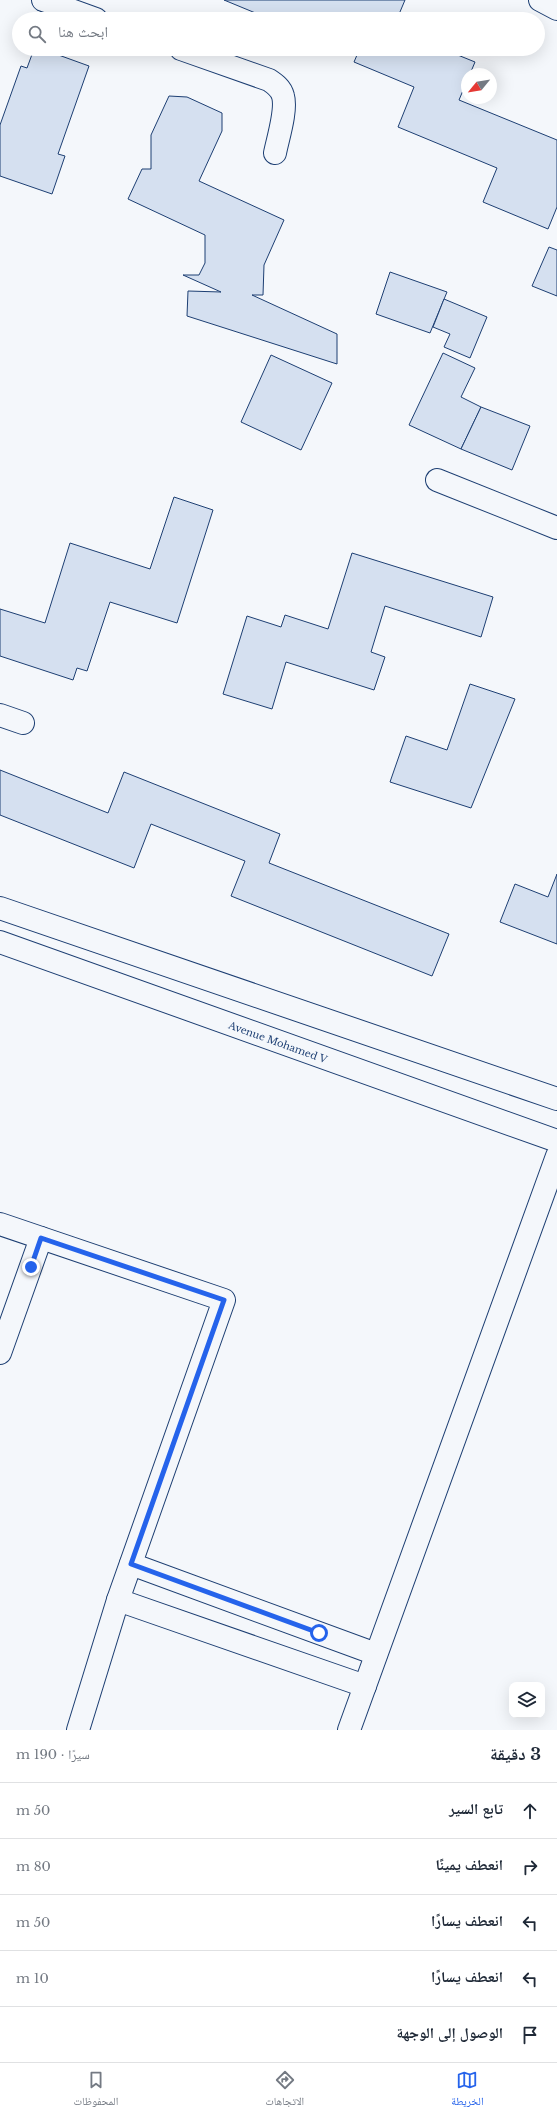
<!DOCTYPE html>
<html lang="ar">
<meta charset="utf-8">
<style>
:root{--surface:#fff;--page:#f6f6f7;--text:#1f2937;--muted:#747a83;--line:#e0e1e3;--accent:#2563eb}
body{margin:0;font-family:"Libre Baskerville","Noto Naskh Arabic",serif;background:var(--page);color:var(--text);direction:rtl}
.controls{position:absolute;right:12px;bottom:12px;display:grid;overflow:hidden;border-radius:8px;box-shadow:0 4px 16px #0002}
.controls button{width:36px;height:36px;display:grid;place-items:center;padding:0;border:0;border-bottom:1px solid var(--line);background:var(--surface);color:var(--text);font:20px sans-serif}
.compass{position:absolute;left:461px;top:68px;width:36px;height:36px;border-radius:50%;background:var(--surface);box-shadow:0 4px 16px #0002;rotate:240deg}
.stop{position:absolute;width:12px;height:12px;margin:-9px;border:3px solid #2563eb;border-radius:50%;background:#fff}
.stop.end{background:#2563eb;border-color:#fff;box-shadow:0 1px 4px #0008}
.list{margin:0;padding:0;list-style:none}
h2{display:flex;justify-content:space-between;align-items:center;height:52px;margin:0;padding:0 16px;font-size:17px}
h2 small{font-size:13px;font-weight:400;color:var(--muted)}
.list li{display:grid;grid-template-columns:26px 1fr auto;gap:12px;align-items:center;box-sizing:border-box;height:56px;padding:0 16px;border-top:1px solid var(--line)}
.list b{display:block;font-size:15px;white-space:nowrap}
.list em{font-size:13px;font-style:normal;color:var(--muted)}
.icon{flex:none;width:22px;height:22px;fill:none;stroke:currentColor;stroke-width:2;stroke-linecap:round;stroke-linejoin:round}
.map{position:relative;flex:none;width:557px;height:1730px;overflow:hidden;direction:ltr}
.search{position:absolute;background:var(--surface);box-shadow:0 4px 16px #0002;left:12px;right:12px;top:12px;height:44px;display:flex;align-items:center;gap:10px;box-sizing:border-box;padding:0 14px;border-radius:22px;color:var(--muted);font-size:15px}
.sheet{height:332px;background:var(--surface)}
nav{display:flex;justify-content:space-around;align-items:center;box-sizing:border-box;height:56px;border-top:1px solid var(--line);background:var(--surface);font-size:11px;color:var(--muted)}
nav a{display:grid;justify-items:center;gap:2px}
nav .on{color:var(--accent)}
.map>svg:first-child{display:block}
.building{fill:#d5e0f0;stroke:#1d3f73}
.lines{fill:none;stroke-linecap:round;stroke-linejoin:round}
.minor-casing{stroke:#1d3f73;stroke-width:24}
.tertiary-casing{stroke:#1d3f73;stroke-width:24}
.minor{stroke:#f4f7fb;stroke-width:22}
.tertiary{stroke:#f4f7fb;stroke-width:22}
.route{stroke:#2563eb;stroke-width:5}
.labels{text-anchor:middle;stroke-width:3;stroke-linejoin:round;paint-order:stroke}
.street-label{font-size:10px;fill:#1d3f73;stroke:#f4f7fb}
</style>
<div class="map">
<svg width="557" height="1730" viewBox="0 0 557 1730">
<rect width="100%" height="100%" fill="#f4f7fb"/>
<g class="building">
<polygon points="224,0 405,0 397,19 270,19"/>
<polygon points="34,49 42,49 89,66 58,154 65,156 52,194 0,176 0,125 21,66 27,68"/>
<polygon points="343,49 443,49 475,62 470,74 467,74 467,81 459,100 557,140 557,207 548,229 483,202 497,168 398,127 414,87 354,62 357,55"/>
<polygon points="169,96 187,97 222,113 222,131 199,181 284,220 264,265 263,295 252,295 337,334 337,364 187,316 188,291 221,292 183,275 199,275 205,263 205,235 128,199 142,169 151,169 151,135"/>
<polygon points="549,247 557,250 557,296 532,286"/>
<polygon points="390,272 447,292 430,333 376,314"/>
<polygon points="444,299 487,317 470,358 444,347 450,334 433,327"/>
<polygon points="443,353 475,368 461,397 481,407 461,449 409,425"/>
<polygon points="271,355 332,383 301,450 241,422"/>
<polygon points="481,407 530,426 512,470 461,449"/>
<polygon points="174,497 213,510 177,623 110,602 87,671 77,668 73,680 0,656 0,609 45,623 70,543 150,569"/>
<polygon points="352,553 493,597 481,637 385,606 371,652 385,657 374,690 286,662 272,709 223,694 247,616 281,627 285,615 328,629"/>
<polygon points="470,684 515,699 471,808 390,782 406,736 447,750"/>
<polygon points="0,770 108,813 124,772 280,834 269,863 449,934 432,976 231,896 245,861 151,824 134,868 0,815"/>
<polygon points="557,874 557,944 500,922 515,884 548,897"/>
</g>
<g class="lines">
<defs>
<g id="minor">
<polyline points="43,0 96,19"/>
<polyline points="540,0 557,9"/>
<path d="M181 49 269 80C275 84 281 88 283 96 287 110 278 138 275 153"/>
<polyline points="437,480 557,528"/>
<polyline points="0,715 23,723"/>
<polyline points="0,1224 224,1300 118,1600 78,1730"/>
<polyline points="0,1353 41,1238"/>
<polyline points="131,1564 376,1654"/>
<polyline points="118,1600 365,1686"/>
<polyline points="349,1730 557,1156"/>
</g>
<g id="tertiary">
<polyline points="0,908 557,1099"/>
<polyline points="0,942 557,1141"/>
</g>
</defs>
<use href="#minor" class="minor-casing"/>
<use href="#tertiary" class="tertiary-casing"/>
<use href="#minor" class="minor"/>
<use href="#tertiary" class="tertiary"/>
</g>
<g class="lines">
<polyline class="route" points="31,1267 41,1238 224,1300 131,1564 319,1633"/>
</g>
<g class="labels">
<g class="street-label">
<text transform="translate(278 1042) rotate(20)" y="4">Avenue Mohamed V</text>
</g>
</g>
</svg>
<div class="controls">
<button><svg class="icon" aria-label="layers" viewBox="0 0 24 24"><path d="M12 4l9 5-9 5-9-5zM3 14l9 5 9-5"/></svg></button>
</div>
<svg class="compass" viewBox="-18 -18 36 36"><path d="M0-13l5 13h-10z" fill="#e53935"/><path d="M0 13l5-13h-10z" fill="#747a83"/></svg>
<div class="stop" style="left:319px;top:1633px"></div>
<div class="stop end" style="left:31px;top:1267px"></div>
<div class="search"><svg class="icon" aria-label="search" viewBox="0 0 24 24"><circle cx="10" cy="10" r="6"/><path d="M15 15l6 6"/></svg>ابحث هنا</div>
</div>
<section class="sheet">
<h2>3 دقيقة<small>سيرًا · 190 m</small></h2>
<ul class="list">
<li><svg class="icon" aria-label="ahead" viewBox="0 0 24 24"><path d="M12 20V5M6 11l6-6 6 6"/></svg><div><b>تابع السير</b></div><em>50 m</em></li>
<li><svg class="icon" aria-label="right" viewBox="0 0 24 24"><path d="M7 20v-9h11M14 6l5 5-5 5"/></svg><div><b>انعطف يمينًا</b></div><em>80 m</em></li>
<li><svg class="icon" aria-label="left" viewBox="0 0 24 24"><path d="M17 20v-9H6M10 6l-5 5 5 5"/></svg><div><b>انعطف يسارًا</b></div><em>50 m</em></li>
<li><svg class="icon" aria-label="left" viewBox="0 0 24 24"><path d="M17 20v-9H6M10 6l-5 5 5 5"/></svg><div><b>انعطف يسارًا</b></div><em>10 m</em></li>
<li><svg class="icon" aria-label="arrive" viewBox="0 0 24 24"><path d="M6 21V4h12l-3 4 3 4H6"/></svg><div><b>الوصول إلى الوجهة</b></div></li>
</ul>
</section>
<nav>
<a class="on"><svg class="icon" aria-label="map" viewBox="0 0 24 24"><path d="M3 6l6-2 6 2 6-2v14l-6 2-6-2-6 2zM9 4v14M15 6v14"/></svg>الخريطة</a>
<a><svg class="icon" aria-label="directions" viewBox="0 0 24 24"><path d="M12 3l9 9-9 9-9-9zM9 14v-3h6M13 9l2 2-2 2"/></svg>الاتجاهات</a>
<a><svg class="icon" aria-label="saved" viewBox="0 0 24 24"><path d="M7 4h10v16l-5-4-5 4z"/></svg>المحفوظات</a>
</nav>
